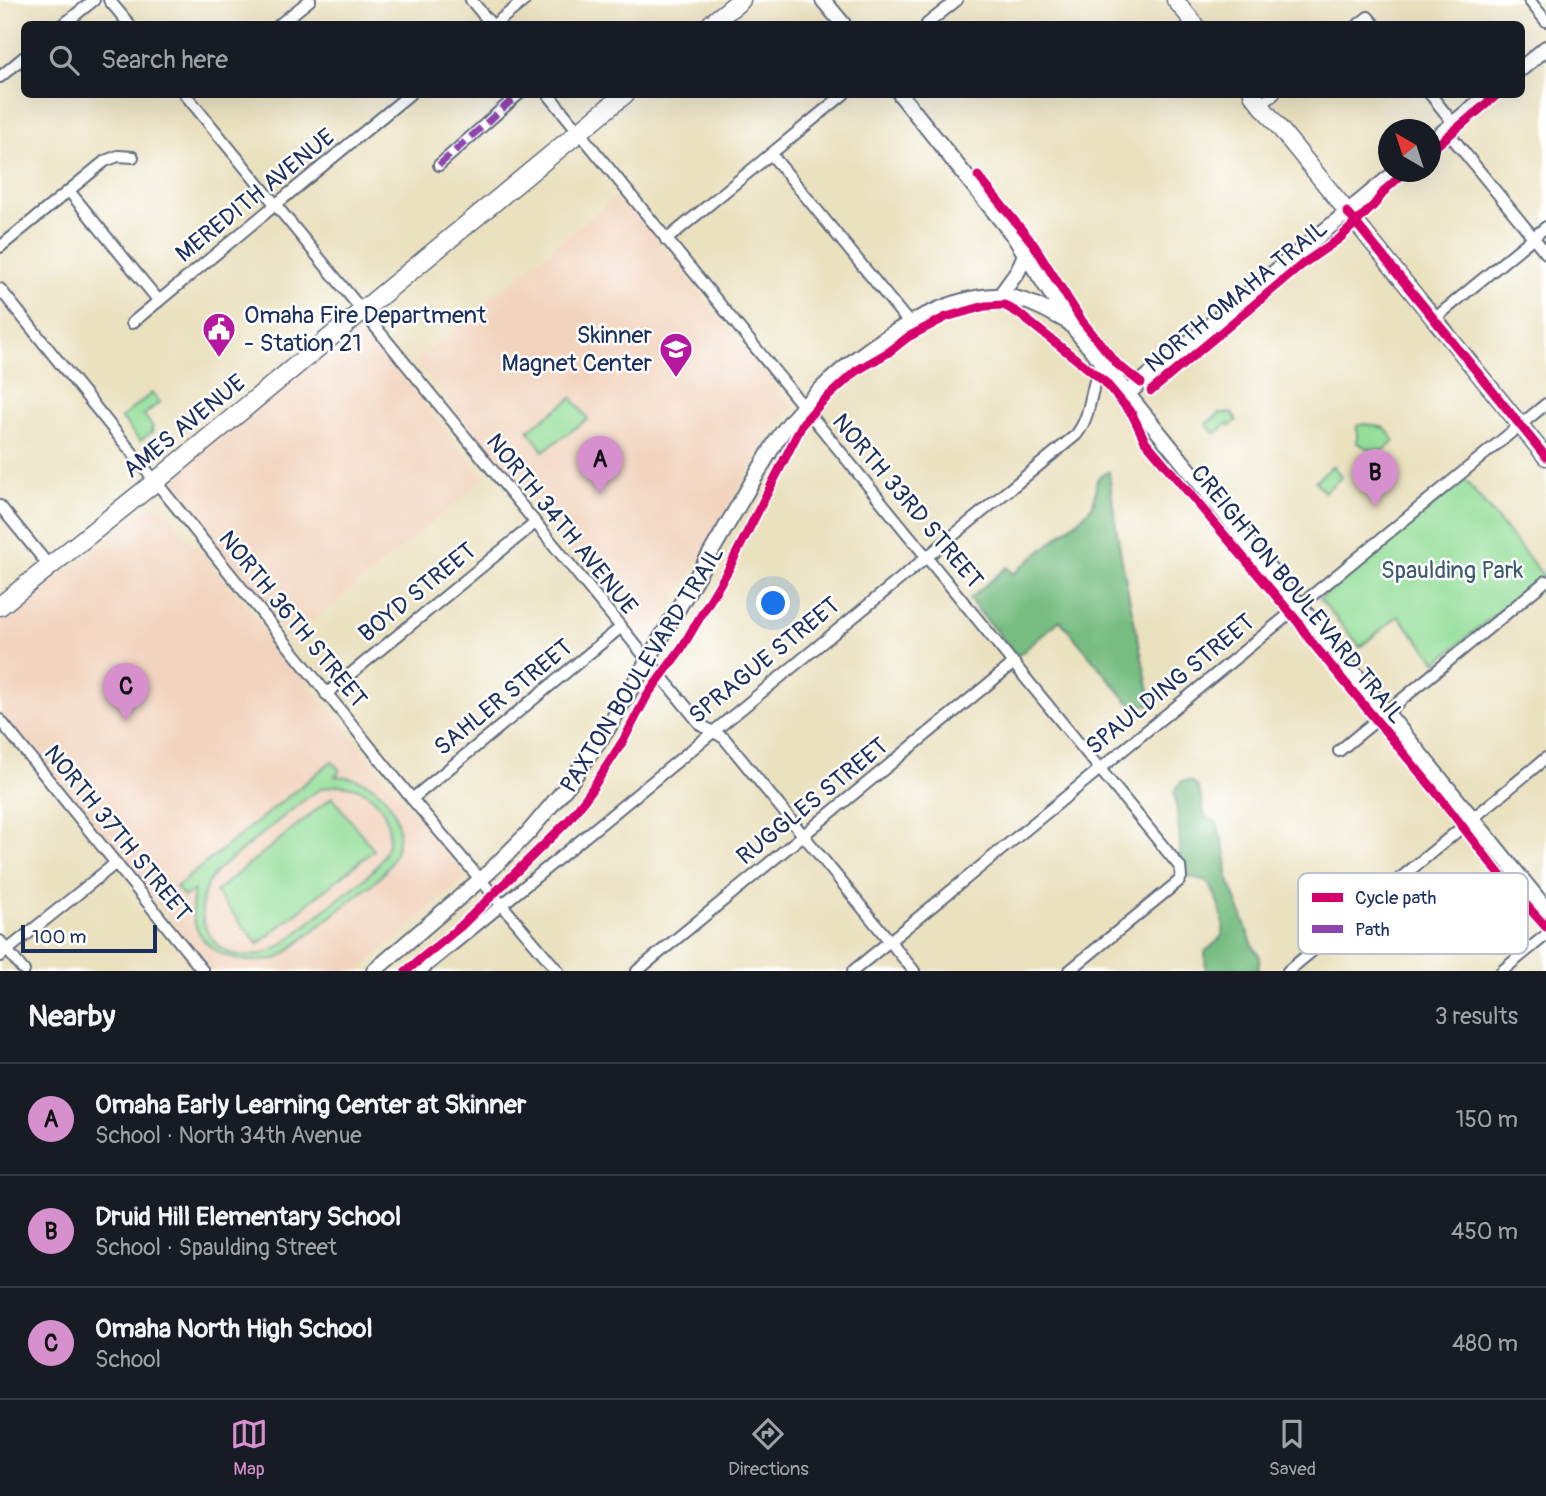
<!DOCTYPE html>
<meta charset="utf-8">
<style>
:root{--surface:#171b24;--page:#20242c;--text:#f1f3f6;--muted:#9ea1a6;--line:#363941;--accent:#d690ce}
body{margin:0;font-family:Pangolin,sans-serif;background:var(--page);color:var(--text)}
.compass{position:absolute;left:1378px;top:119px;width:63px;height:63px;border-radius:50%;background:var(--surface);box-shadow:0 7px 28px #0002;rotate:321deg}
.scale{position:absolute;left:21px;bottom:18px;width:136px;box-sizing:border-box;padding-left:7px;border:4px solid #1b2f5e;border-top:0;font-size:19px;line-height:24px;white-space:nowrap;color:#1b2f5e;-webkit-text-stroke:5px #fff;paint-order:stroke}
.you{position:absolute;left:774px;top:604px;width:24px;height:24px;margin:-18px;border:5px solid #fff;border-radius:50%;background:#1a73e8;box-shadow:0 0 0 10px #1a73e833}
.badge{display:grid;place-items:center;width:46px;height:46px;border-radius:50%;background:var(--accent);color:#111;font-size:23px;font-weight:700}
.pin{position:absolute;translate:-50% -58px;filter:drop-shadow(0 2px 4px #0008)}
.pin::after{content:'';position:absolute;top:37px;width:24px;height:21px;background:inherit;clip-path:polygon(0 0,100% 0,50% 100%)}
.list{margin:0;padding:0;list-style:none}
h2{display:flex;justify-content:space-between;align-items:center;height:91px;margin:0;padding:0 28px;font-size:30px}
h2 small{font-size:23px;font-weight:400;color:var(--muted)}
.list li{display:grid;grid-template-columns:46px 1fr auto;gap:21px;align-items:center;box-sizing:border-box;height:112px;padding:0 28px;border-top:2px solid var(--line)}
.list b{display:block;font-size:26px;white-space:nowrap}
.list p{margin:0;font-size:23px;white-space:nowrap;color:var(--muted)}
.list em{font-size:23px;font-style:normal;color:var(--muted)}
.icon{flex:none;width:38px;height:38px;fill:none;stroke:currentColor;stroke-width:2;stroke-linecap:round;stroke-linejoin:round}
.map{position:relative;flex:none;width:1546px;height:971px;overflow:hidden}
.search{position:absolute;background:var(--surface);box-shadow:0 7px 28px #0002;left:21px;right:21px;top:21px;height:77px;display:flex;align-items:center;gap:18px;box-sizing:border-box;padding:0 24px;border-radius:10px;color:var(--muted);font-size:26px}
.sheet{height:427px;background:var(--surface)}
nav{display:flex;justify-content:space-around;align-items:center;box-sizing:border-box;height:98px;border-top:2px solid var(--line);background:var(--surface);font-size:19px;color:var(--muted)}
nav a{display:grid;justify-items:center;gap:4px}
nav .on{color:var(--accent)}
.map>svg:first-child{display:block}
.built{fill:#f2d4be}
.green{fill:#94de99;stroke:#58867c;stroke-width:2;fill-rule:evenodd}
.forest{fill:#77bd81;stroke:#497670;stroke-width:2}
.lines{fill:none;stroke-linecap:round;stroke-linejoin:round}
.minor-casing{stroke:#636d80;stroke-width:14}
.tertiary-casing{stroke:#636d80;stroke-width:18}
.secondary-casing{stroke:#636d80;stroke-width:19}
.primary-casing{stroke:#636d80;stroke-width:21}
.minor{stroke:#fff;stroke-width:10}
.tertiary{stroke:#fff;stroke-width:14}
.secondary{stroke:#fff;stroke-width:16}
.primary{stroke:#fff;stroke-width:18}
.quiet{stroke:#8e44ad;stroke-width:7;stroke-dasharray:14 7;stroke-linecap:butt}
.cycleway-casing{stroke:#fff;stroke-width:13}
.cycleway{stroke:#d6006c;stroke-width:9}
.labels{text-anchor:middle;stroke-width:5;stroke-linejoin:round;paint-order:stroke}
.street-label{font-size:24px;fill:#1b2f5e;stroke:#fff}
.poi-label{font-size:24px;fill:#1b2f5e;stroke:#fff;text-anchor:start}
.park-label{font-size:24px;fill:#395b6d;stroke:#fff}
.key{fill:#fff;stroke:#bbc1cf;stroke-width:2}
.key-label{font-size:19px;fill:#1b2f5e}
</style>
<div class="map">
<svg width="1546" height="971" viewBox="0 0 1546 971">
<rect width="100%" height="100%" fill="#fff"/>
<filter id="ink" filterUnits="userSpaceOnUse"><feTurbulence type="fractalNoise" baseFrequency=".0143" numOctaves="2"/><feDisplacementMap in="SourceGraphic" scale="14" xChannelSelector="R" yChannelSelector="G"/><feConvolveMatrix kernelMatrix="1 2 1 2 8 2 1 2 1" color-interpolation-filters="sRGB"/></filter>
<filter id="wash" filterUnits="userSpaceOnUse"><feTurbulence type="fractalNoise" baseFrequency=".00686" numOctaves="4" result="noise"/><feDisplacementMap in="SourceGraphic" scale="28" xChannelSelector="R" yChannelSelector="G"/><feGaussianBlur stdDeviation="1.57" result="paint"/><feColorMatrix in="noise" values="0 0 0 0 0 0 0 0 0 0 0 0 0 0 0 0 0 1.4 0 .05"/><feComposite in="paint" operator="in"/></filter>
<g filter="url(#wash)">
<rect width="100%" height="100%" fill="#eae1bf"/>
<g class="built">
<polygon points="620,193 792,407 774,427 650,644 415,361"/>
<polygon points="360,324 485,479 290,640 167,481"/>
<polygon points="152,505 165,510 183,534 199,549 466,877 359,971 211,971 0,711 0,622"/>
</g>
<g class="green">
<polygon points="152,393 160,402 144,415 153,427 151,429 153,431 140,441 121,418"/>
<polygon points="572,398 588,419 543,451 528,430"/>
<polygon points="1220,413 1232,413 1237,420 1230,426 1228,423 1215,434 1206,424"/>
<polygon points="1366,424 1385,428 1395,441 1383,451 1371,450 1357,443 1357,425"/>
<polygon points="1333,466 1342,477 1324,492 1315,481"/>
<polygon points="1465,480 1543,575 1437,662 1398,616 1360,647 1320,599"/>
<path d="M332 761 340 771 335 776C394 776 420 839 377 880L279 958C229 971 182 943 194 890L184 897 176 887ZM339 785C361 786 381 798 387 821 391 835 388 849 380 861 368 880 344 893 328 907 310 921 293 939 273 950 268 953 263 954 258 955 207 965 183 903 219 869L309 796 323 788Z"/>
<polygon points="332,797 374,850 258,944 215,892"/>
</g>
<g class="forest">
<path d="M1109 471C1116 544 1133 615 1148 686L1153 700 1150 705 1129 703 1060 620 1020 654 1016 655 969 599 1007 567 1013 574 1084 515 1093 505 1097 479Z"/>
<path d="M1182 781H1192L1199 789 1205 817 1217 823 1226 854 1227 875 1253 946 1260 957 1258 971H1206L1205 952C1211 946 1222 940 1223 932 1225 920 1215 888 1206 882 1195 875 1186 882 1180 867 1178 861 1180 857 1180 851 1180 831 1177 810 1174 791Z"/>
</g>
</g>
<g filter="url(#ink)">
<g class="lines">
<defs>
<g id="minor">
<polyline points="109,0 129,24"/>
<polyline points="471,0 491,24"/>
<polyline points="1529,0 1546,21"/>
<polyline points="64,24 94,0"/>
<polyline points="280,24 310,0"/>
<polyline points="495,24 525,0"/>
<polyline points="927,24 957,0"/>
<polyline points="1359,24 1368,17 1374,24"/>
<polyline points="0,77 24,57"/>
<polyline points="185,94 701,725 724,738 914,971"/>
<polyline points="548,94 1180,867 1181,877 1179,881 1069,971"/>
<polyline points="1430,94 1454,124"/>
<polyline points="1261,105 1274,94"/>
<polyline points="1446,130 1546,253"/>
<polyline points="771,154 910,324"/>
<polyline points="439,165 519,94"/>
<polyline points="69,191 159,301"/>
<polyline points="666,240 844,94"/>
<polyline points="0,247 105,161 118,156 133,157"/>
<polyline points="0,289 412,799 558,971"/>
<polyline points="1434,319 1546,227"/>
<polyline points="132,323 410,94"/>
<polyline points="0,506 50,567"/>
<polyline points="326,694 534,524"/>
<polyline points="0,720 203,971"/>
<polyline points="1339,751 1546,581"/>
<polyline points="412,799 620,628"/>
<polyline points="0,941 24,971"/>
<polyline points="0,956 116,863"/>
<path d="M421 971 1076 435C1093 414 1089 387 1102 362"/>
<polyline points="637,971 1014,663"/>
<polyline points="853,971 1546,404"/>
<polyline points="1288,971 1546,758"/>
<polyline points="1502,971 1546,935"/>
</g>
<g id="tertiary">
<polyline points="823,0 843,24"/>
<polyline points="1522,68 1546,48"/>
<polyline points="900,94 1013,235 1069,322 1546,909"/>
<polyline points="1430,143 1489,94"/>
<polyline points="1000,296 1018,271 1026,252"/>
<polyline points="1128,393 1396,172"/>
<path d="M374 971 489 872 528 833 569 784 607 730 775 443C813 383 923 295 998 296 1022 296 1047 310 1068 322"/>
</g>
<g id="secondary">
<polyline points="1175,0 1195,24"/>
<polyline points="1252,94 1546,457"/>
</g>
<g id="primary">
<polyline points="711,24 741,0"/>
<polyline points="0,606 155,482 625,94"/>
</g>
</defs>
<use href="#minor" class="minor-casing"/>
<use href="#tertiary" class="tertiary-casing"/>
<use href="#secondary" class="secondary-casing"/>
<use href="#primary" class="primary-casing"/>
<use href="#minor" class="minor"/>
<use href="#tertiary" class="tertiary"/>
<use href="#secondary" class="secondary"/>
<use href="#primary" class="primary"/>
<polyline class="quiet" points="439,165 519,94"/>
<defs>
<g id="cycleway">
<polyline points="1430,151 1498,94"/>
<polyline points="978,176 1034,245 1082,321 1117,364 1141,383"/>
<polyline points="1347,212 1546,457"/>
<polyline points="1151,391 1304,263 1339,239 1374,205 1386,189 1405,172"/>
<polyline points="406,971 461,926 569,820 588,795 623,741 648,694 681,649 727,572 803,423 821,403 856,371 889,352 908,337 946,317 985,306 1004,305 1018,313 1105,382 1132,414 1145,441 1298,622 1310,640 1439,796 1504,880 1546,927"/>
</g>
</defs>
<use href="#cycleway" class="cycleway-casing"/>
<use href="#cycleway" class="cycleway"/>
</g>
</g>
<defs>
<symbol id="civic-pin" viewBox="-11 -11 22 30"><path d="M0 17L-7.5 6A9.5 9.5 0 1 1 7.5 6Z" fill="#b5179e" stroke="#fff"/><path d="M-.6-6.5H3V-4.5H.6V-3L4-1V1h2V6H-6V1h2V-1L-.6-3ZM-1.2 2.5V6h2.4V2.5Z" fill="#fff"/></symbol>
<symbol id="school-pin" viewBox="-11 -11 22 30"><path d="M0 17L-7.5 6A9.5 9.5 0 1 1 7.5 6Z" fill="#b5179e" stroke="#fff"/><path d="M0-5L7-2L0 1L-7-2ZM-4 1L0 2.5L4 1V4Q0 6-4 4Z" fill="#fff"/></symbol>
</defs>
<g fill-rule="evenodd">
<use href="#civic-pin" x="200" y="310" width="38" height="52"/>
<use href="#school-pin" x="657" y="330" width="38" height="52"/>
</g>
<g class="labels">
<g class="street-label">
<text transform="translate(255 195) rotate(-39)" y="8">MEREDITH AVENUE</text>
<text transform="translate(1236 296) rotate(-39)" y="8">NORTH OMAHA TRAIL</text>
<text transform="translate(184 426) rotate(-39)" y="8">AMES AVENUE</text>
<text transform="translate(908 501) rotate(50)" y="8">NORTH 33RD STREET</text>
<text transform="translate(562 524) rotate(51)" y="8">NORTH 34TH AVENUE</text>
<text transform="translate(417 592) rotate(-39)" y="8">BOYD STREET</text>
<text transform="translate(1298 594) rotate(51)" y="8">CREIGHTON BOULEVARD TRAIL</text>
<text transform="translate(293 619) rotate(51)" y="8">NORTH 36TH STREET</text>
<text transform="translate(764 660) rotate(-39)" y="8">SPRAGUE STREET</text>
<text transform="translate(642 669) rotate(-58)" y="8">PAXTON BOULEVARD TRAIL</text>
<text transform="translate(1170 684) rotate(-39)" y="8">SPAULDING STREET</text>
<text transform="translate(503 697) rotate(-39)" y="8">SAHLER STREET</text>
<text transform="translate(812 801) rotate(-39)" y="8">RUGGLES STREET</text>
<text transform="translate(118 833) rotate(51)" y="8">NORTH 37TH STREET</text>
</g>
<g class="poi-label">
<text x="244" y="323">Omaha Fire Department<tspan x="244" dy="28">- Station 21</tspan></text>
<text x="652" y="343" text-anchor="end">Skinner<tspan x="652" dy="28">Magnet Center</tspan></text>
</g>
<g class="park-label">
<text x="1452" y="578">Spaulding Park</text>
</g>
</g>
<rect x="1298" y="873" width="230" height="81" rx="10" class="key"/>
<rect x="1312" y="893" width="31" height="9" fill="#d6006c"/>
<rect x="1312" y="925" width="31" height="8" fill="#8e44ad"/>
<g class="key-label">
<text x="1355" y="904">Cycle path</text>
<text x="1355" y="936">Path</text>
</g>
</svg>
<svg class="compass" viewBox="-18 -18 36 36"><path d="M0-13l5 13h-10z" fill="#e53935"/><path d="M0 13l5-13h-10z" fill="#9ea1a6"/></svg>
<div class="scale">100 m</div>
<div class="you"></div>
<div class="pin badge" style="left:600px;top:494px">A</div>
<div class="pin badge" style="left:1375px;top:507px">B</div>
<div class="pin badge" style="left:126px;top:721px">C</div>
<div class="search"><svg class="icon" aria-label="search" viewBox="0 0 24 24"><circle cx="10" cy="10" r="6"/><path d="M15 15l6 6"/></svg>Search here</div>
</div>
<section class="sheet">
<h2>Nearby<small>3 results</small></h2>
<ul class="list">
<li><span class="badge">A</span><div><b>Omaha Early Learning Center at Skinner</b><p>School · North 34th Avenue</p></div><em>150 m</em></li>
<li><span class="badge">B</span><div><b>Druid Hill Elementary School</b><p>School · Spaulding Street</p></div><em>450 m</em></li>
<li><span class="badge">C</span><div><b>Omaha North High School</b><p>School</p></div><em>480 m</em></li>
</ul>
</section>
<nav>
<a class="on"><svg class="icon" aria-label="map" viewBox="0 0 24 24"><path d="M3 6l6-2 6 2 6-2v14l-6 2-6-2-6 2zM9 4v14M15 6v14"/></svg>Map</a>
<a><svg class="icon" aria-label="directions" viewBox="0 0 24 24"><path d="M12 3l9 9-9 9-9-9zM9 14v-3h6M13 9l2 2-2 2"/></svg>Directions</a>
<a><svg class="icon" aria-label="saved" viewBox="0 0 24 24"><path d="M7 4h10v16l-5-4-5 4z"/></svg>Saved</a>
</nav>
